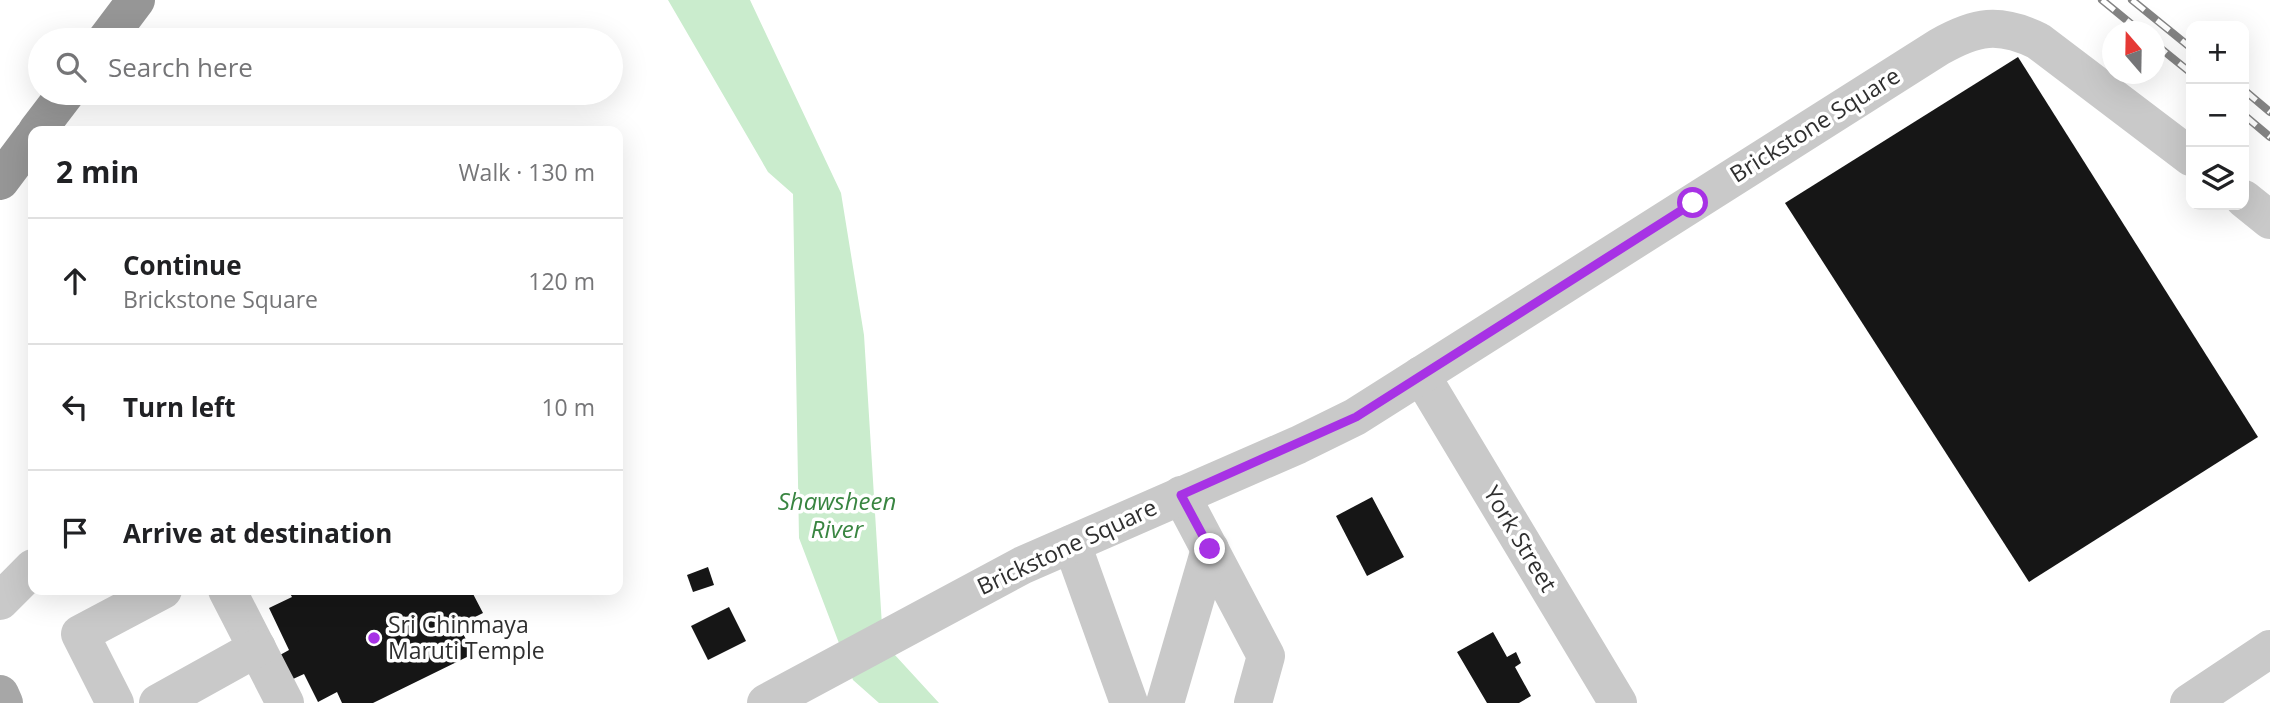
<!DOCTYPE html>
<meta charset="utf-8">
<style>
:root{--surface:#fff;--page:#f2f2f2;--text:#202124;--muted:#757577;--line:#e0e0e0}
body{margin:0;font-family:"Open Sans",sans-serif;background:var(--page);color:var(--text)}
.controls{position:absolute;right:21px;top:21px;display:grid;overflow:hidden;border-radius:14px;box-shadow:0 7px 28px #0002}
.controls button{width:63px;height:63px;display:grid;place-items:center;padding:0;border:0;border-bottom:2px solid var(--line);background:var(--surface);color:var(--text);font:35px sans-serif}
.compass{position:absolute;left:2102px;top:21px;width:63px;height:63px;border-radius:50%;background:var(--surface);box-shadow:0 7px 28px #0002;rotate:340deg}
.stop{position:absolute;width:21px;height:21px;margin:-16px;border:5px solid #a732e5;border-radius:50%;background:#fff}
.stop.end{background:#a732e5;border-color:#fff;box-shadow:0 2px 7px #0008}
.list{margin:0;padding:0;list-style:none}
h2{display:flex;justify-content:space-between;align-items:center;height:91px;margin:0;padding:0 28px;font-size:30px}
h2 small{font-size:23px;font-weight:400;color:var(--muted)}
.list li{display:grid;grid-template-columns:46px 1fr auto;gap:21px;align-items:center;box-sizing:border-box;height:126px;padding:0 28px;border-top:2px solid var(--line)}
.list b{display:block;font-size:26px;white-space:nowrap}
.list p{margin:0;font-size:23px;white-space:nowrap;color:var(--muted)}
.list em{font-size:23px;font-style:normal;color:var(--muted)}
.icon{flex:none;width:38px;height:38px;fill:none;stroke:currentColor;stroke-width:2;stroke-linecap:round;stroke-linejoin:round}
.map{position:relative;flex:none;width:2270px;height:703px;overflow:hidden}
.search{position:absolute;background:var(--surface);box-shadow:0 7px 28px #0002;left:28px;top:28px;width:595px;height:77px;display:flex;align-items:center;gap:18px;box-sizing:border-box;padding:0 24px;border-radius:38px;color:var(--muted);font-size:26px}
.panel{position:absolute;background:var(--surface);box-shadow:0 7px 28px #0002;left:28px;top:126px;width:595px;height:469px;border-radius:14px}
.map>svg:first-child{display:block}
.water{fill:#caeccd}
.building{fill:#161616}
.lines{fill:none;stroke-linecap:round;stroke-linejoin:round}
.minor{stroke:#c9c9c9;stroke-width:38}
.major{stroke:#a7a7a7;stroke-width:38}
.highway{stroke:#969696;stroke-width:38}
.rail-casing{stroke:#848484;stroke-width:8}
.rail{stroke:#fff;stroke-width:5;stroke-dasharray:16;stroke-linecap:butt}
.route{stroke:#a732e5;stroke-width:9}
.poi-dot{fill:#a732e5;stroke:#fff;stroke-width:2.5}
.labels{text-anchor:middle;stroke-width:7;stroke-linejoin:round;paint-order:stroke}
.street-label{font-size:23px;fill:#2f2f2f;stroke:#fff}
.poi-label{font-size:23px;fill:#2f2f2f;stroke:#fff;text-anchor:start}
.water-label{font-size:24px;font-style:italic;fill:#398541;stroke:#fff}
</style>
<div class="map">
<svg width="2270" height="703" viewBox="0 0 2270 703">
<rect width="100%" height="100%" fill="#fff"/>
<polygon class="water" points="668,0 750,0 841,193 864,335 883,642 939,703 879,703 853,680 799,538 793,194 768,172"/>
<g class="building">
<polygon points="2018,57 2258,437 2029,582 1785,203"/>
<polygon points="1372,497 1404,557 1367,576 1336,516"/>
<polygon points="708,567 714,585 693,592 687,575"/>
<polygon points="288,590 471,590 483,613 459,625 473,654 373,703 342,703 337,692 318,702 304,674 293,679 280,655 289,650 269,608 292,597"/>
<polygon points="729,607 746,641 708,660 691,626"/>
<polygon points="1493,632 1507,657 1516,652 1521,663 1515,667 1531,696 1519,703 1487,703 1457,652"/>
</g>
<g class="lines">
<g class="minor">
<polyline points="2244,199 2270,220"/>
<polyline points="1421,375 1618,703"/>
<polyline points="1181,495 1266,656 1253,703"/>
<polyline points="1072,544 1129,703"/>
<polyline points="227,590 285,703"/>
<polyline points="0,601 33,568"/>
<polyline points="115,703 80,634 163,590"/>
<polyline points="158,703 257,648"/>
<path d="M766 703 1023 565 1298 445 1355 417 1939 47C1976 26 1999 22 2038 41L2191 157"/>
<polyline points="1165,703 1210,549"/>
<polyline points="2189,703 2270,649"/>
</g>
<polyline class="major" points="0,694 4,703"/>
<g class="highway">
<polyline points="106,40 136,0"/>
<polyline points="37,131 66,93"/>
<polyline points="0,181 33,137"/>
</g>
<defs>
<g id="rail">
<polyline points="2102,0 2141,32"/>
<polyline points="2132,0 2191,48"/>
<polyline points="2154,43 2191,73"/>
<polyline points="2244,90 2270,112"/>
<polyline points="2244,115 2270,137"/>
</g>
</defs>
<use href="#rail" class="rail-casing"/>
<use href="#rail" class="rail"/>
</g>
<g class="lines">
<polyline class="route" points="1210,549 1181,495 1356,417 1693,203"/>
</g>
<circle class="poi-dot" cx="374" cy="638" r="7"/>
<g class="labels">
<g class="street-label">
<text transform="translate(1815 125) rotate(-32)" y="8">Brickstone Square</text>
<text transform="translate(1520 539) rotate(59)" y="8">York Street</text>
<text transform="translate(1067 547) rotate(-25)" y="8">Brickstone Square</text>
</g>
<g class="poi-label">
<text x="388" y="633">Sri Chinmaya<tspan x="388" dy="26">Maruti Temple</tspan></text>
</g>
<g class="water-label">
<text x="837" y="510">Shawsheen<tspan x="837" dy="28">River</tspan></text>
</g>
</g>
</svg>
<div class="controls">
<button>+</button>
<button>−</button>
<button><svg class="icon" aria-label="layers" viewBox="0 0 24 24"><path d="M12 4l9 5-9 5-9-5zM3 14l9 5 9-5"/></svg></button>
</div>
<svg class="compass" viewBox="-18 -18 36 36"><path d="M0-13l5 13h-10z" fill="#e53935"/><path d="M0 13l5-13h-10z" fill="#757577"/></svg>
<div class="stop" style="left:1693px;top:203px"></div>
<div class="stop end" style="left:1210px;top:549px"></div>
<div class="search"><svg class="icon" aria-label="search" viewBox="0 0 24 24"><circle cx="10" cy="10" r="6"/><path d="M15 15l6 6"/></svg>Search here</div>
<section class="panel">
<h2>2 min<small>Walk · 130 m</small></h2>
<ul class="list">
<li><svg class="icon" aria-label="ahead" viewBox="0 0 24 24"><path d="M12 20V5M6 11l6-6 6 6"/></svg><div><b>Continue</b><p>Brickstone Square</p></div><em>120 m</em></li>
<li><svg class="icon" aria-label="left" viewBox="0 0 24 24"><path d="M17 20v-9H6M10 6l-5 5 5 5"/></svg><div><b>Turn left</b></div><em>10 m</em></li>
<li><svg class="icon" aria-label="arrive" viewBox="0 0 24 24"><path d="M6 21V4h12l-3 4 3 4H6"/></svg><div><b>Arrive at destination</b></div></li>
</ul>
</section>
</div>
